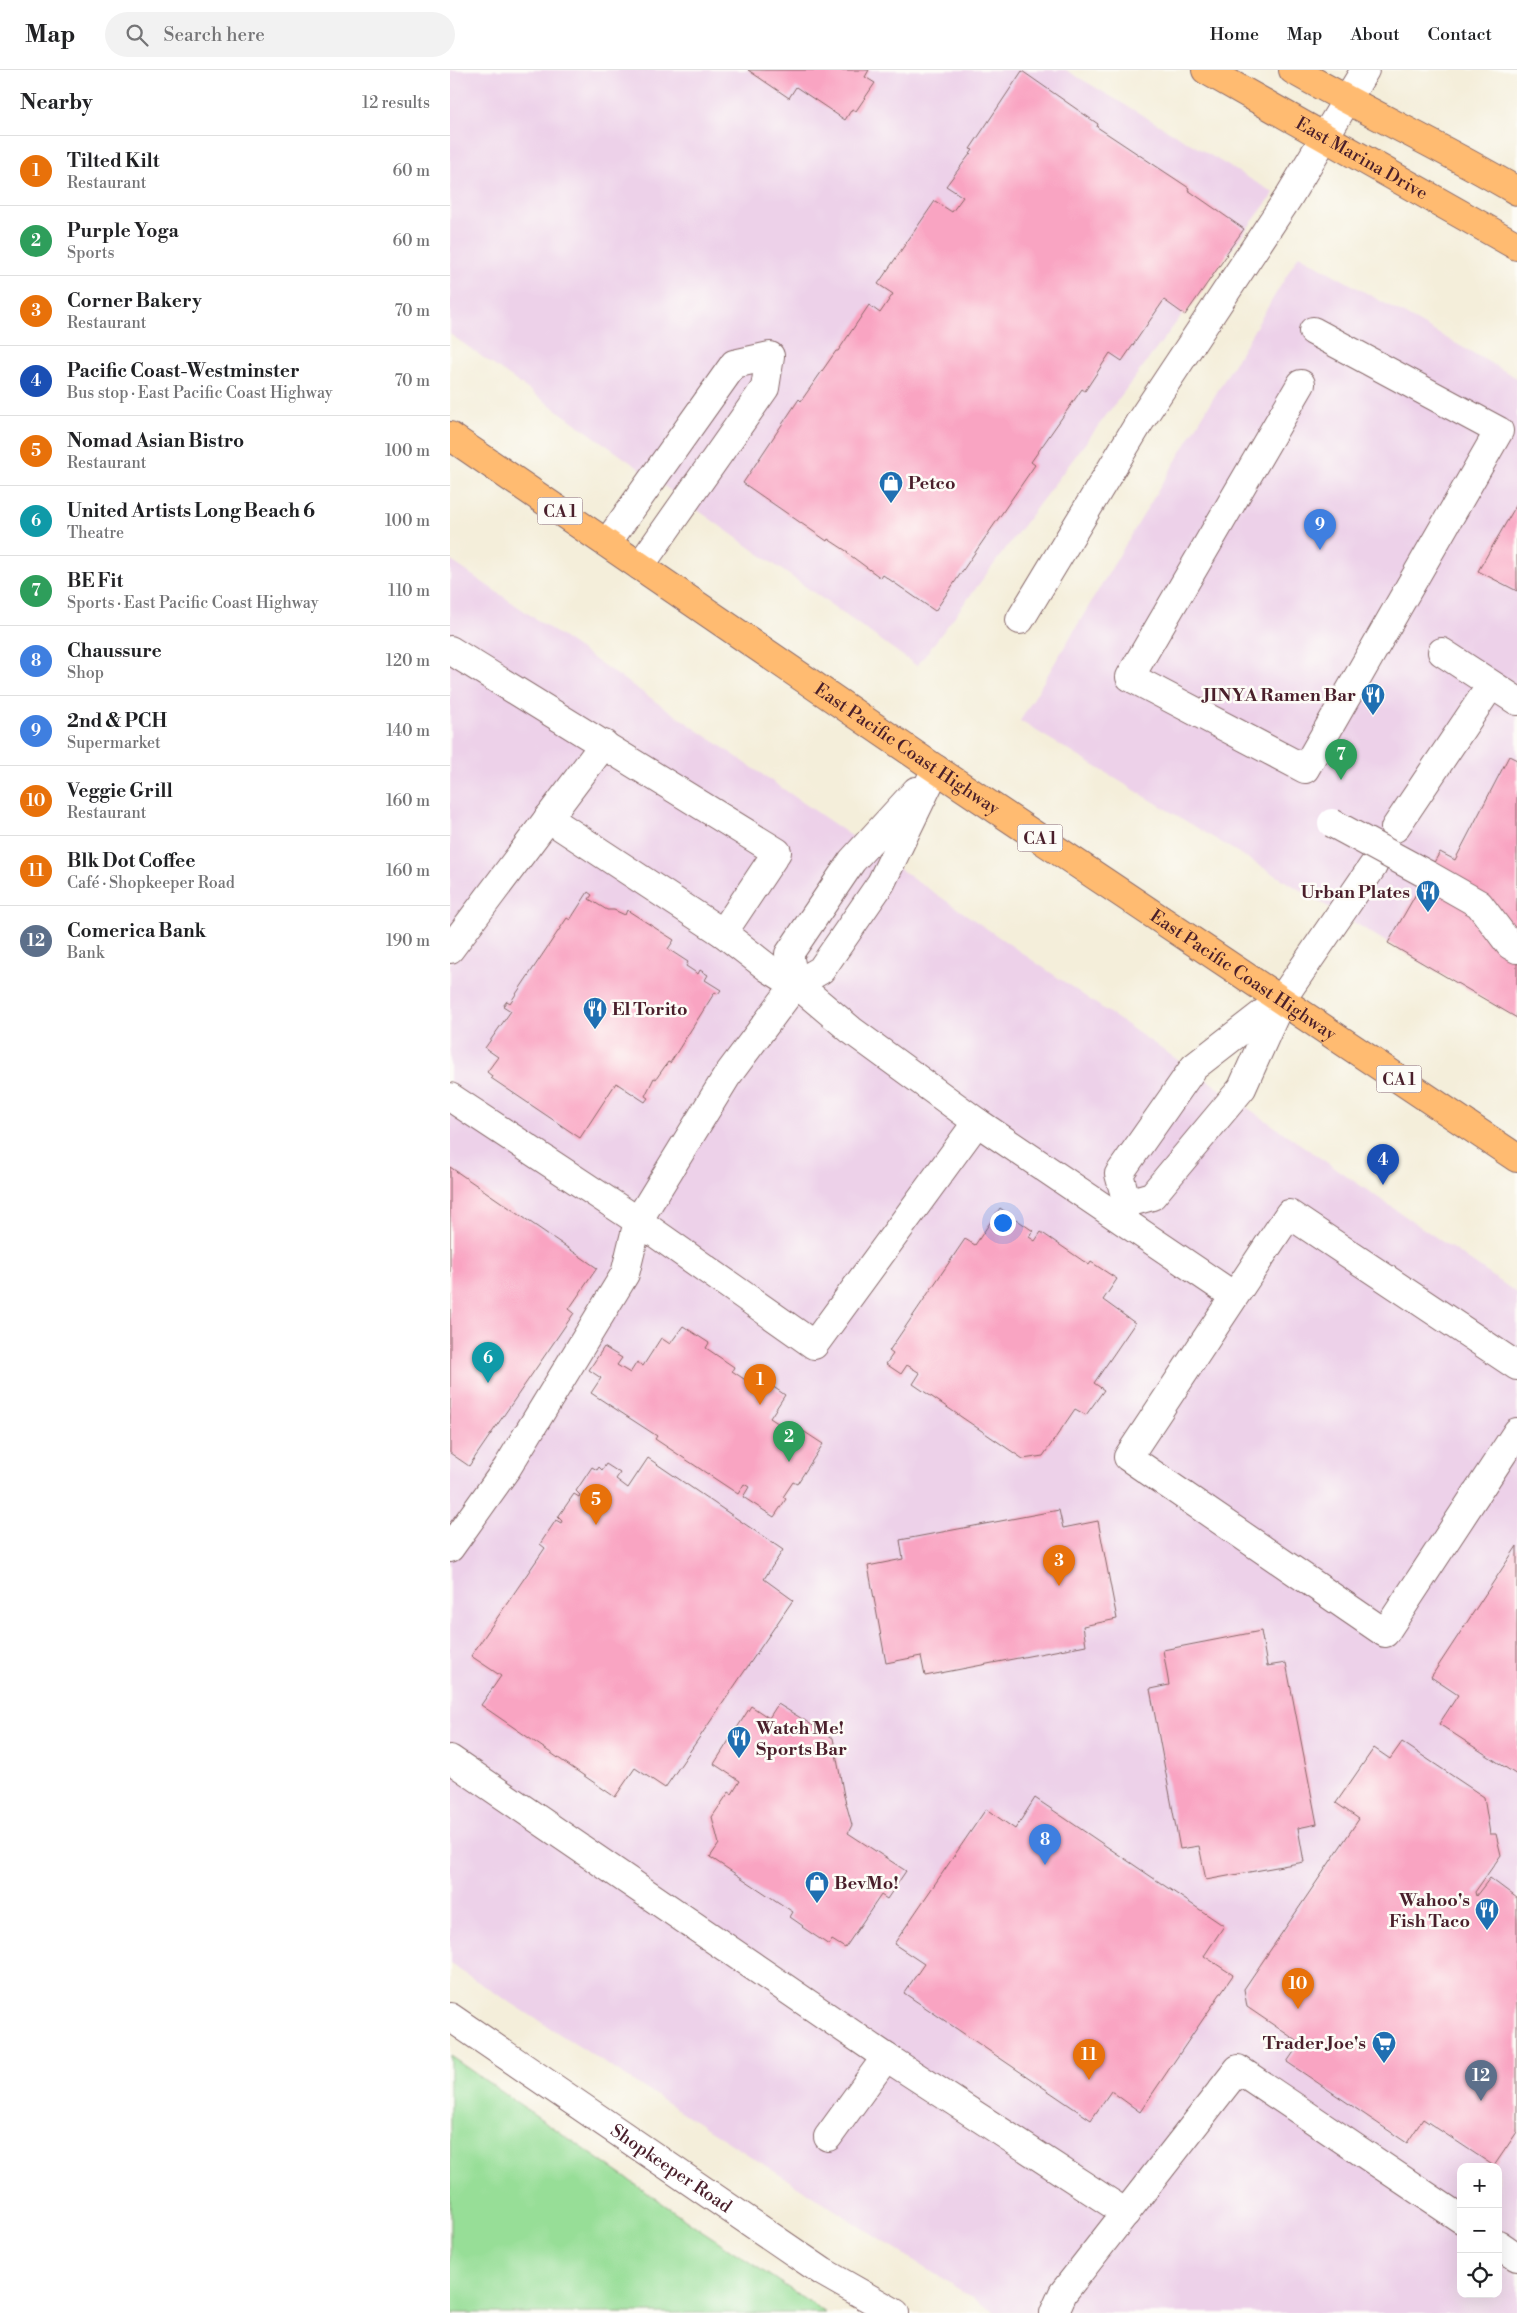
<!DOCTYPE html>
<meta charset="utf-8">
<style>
:root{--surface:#fff;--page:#f2f2f2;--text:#202124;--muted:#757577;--line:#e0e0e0;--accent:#1f6fb2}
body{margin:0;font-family:"Libre Bodoni",serif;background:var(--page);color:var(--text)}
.controls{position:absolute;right:15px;bottom:15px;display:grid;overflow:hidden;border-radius:10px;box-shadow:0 5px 20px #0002}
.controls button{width:45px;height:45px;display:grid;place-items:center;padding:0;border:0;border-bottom:1px solid var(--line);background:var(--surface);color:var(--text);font:25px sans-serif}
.you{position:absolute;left:552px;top:1152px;width:18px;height:18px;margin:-12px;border:4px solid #fff;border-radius:50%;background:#1a73e8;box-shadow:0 0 0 8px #1a73e833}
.badge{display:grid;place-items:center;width:32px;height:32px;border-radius:50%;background:var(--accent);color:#fff;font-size:16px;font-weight:700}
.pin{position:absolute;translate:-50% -41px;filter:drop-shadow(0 1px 2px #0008)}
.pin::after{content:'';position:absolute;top:26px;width:18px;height:15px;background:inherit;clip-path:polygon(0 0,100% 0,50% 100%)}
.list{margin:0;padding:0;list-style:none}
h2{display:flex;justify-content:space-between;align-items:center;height:65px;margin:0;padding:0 20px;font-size:21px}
h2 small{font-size:16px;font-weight:400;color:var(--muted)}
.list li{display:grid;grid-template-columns:32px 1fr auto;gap:15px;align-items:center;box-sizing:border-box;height:70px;padding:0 20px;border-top:1px solid var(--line)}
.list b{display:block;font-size:19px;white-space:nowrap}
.list p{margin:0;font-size:16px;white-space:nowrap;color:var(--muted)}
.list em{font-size:16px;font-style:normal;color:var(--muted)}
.icon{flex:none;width:28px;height:28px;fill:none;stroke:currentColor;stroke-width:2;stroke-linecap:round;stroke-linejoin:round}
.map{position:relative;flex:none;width:1067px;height:2243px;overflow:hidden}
header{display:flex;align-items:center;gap:30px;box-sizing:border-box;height:70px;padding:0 25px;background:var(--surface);border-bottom:1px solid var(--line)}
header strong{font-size:24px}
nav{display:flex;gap:28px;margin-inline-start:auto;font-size:18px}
.search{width:350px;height:45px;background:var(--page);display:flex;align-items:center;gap:12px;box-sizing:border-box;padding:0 18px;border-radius:28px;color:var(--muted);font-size:19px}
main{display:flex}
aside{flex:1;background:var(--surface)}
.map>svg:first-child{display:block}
.built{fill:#edd1e9;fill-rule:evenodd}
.green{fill:#97de97;stroke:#707e61}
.building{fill:#f9a4c2}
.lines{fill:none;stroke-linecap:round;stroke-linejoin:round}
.minor-casing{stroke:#866768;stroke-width:30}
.major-casing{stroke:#866768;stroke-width:30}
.highway-casing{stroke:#866768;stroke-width:30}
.minor{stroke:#fff;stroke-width:28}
.major{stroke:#ffbb71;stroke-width:28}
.highway{stroke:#ffbb71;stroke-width:28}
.minor-bridge-casing{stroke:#866768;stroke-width:30;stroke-linecap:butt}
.minor-bridge{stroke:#fff;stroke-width:28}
.labels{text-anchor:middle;stroke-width:5;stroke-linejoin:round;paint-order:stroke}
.shield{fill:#fdfcf7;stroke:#806168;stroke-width:1}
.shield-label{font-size:16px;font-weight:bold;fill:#4a1f2b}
.street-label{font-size:18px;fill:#4a1f2b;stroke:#fdfcf7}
.poi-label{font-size:18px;font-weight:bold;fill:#4a1f2b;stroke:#fdfcf7;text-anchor:start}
</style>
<header>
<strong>Map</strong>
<div class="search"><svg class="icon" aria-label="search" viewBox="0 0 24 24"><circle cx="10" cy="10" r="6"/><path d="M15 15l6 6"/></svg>Search here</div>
<nav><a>Home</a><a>Map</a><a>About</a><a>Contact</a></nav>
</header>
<main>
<aside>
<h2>Nearby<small>12 results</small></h2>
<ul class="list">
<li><span class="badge" style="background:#e8710a">1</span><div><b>Tilted Kilt</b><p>Restaurant</p></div><em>60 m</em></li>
<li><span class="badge" style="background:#2e9e5b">2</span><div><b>Purple Yoga</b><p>Sports</p></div><em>60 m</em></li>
<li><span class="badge" style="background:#e8710a">3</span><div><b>Corner Bakery</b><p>Restaurant</p></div><em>70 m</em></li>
<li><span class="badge" style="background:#1a4fb4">4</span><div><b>Pacific Coast-Westminster</b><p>Bus stop · East Pacific Coast Highway</p></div><em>70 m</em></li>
<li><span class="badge" style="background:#e8710a">5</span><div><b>Nomad Asian Bistro</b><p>Restaurant</p></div><em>100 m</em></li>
<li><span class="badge" style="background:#0f9aa8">6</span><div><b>United Artists Long Beach 6</b><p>Theatre</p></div><em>100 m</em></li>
<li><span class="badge" style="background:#2e9e5b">7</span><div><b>BE Fit</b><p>Sports · East Pacific Coast Highway</p></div><em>110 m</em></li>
<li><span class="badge" style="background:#3f7fe0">8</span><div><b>Chaussure</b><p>Shop</p></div><em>120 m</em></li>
<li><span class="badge" style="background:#3f7fe0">9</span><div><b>2nd &amp; PCH</b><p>Supermarket</p></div><em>140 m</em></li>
<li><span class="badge" style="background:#e8710a">10</span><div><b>Veggie Grill</b><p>Restaurant</p></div><em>160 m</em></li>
<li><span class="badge" style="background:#e8710a">11</span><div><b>Blk Dot Coffee</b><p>Café · Shopkeeper Road</p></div><em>160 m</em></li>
<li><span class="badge" style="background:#5c6f8a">12</span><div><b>Comerica Bank</b><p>Bank</p></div><em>190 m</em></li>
</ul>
</aside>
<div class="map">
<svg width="1067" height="2243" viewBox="0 0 1067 2243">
<rect width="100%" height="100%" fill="#fdfcf7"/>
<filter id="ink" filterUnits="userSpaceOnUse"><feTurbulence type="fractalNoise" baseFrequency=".02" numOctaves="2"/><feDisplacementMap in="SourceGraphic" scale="10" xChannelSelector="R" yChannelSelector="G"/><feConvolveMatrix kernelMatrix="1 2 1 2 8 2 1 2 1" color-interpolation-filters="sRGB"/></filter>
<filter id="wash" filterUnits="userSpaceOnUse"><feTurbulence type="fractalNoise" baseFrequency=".0096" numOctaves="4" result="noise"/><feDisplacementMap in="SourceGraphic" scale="20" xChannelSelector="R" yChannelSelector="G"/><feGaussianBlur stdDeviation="1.12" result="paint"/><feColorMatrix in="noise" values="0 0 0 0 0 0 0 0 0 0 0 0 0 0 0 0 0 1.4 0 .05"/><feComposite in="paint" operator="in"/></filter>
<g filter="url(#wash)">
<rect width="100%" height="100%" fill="#f4eeda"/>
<g class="built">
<polygon points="0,0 616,0 824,123 467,596 0,264"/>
<polygon points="849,185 1067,308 1067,948 938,873 570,651"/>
<path d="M0 490 1067 1223V2243H546L0 1894ZM1011 2097H1048V2224H1011Z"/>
</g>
<polygon class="green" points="0,1986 251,2160 376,2243 0,2243"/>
<g id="blocks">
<g class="building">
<polygon points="298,0 419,0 415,7 425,13 406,41 402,39 395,50 346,17 339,28"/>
<polygon points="572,1 648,54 647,57 739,118 738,120 794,159 776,184 777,185 735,245 714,230 672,291 660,283 635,321 632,319 581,392 585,395 485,541 433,505 431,508 397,483 398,482 378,469 377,471 293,413 349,329 351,331 386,281 388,281 419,235 430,243 443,224 428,214 485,131 502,142 513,127 496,116 523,80 520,79"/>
<polygon points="1067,434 1067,521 1028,501"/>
<polygon points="1059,686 1067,690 1067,948 938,873 990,782 1005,790"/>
<polygon points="138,822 142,825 139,829 157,840 164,840 175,845 177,840 224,870 218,879 238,892 236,896 248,904 250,900 258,905 255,910 271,920 268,924 265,922 220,993 218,992 206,1009 204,1008 195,1026 198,1028 195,1032 166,1013 130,1068 41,1008 42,1006 37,1002 48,987 35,978 61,941 53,936 57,931 60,933 117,848 120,850"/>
<polygon points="0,1097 147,1198 119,1239 124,1243 19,1396 0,1383"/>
<polygon points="550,1138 583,1161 579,1167 585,1171 591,1162 639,1195 641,1192 667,1209 653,1230 685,1253 644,1313 654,1320 636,1345 625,1339 593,1386 573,1389 463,1314 470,1303 457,1295 451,1304 436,1294 443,1284 439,1281 515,1169 525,1175"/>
<polygon points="233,1256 259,1273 256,1278 284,1297 282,1301 303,1315 309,1307 335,1325 320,1348 343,1363 347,1357 373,1374 347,1414 343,1412 333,1427 336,1429 324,1447 293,1427 299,1417 294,1414 288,1424 205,1369 207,1366 141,1323 151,1308 139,1300 154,1277 172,1288 167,1295 180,1303 187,1292 193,1296 211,1268 220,1274"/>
<polygon points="198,1388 333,1480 314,1509 343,1530 215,1718 185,1698 165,1727 31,1635 51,1606 21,1586 95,1478 90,1474 106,1450 111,1453 112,1451 108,1447 124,1424 129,1427 130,1425 126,1421 142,1397 147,1400 149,1397 152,1400 156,1394 170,1403 166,1409 178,1418"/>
<polygon points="609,1440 613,1458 648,1451 667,1549 633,1556 636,1575 475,1606 471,1586 436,1593 418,1496 453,1489 450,1470"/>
<polygon points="1067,1476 1067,1705 989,1654 1008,1625 981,1607"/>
<polygon points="811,1561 817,1596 836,1593 867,1754 848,1758 854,1792 756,1810 749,1776 730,1779 700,1619 719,1615 713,1580"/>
<polygon points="328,1634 383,1668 394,1726 402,1755 398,1763 456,1801 437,1829 431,1825 395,1878 382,1870 379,1875 352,1857 353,1856 340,1847 343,1842 260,1787 269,1774 262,1747 279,1722 282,1724 290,1711 264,1694 301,1636 319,1648"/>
<polygon points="952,1672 1034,1727 1040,1764 1046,1764 1051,1785 1025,1822 1026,1826 1040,1808 1067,1828 1067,2062 1044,2096 973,2049 957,2073 837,1992 850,1973 797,1937 794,1919 909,1749 886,1733 924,1678 940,1689"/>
<polygon points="585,1728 774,1856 754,1886 783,1905 690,2042 661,2021 641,2050 454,1923 474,1894 444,1874 536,1739 565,1759"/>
</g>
</g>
</g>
<g filter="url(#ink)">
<use href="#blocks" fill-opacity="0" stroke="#866768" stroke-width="1"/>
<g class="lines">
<defs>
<g id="minor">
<polyline points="851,314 680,607 855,699 1049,361 863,261"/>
<polyline points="157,473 284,294 320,286 315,318 190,496"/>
<polyline points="570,550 689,353 838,128 915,0"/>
<polyline points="0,580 327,782 273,863 318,898 356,922 401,960 527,1052 784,1226"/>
<polyline points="992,582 1067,631"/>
<polyline points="98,748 273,863"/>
<polyline points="945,758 1041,615"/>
<polyline points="978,805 1029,834 1060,875 1067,879"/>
<polyline points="0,879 154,674"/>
<polyline points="345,915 339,884 402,791 466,721"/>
<polyline points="0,1027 188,1151 364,1275 527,1052"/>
<polyline points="677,1133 669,1104 744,997 829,931"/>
<polyline points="668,1146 677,1133 702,1126 792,1018 832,929 923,796"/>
<polyline points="1067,1296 839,1144 678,1387 935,1563 1067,1362"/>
<polyline points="0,1478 57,1398 175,1204 188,1151 277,1006 345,915 371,900 431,813 486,699"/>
<polyline points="0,1689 436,1987 676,2143"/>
<path id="s1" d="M0 1947 373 2202 445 2243"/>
<polyline points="378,2067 436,1987"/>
<polyline points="1048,2174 1067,2187"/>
<polyline points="604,2243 613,2223 788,1999 1011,2149"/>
</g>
<g id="major">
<path id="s2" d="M756 0 1067 176"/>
<path d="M843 0C917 42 994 78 1067 121"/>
</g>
<g id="highway">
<path id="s3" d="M0 366 486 699 1067 1088"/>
</g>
</defs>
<use href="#minor" class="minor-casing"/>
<use href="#major" class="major-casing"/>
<use href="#highway" class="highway-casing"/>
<use href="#minor" class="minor"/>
<use href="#major" class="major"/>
<use href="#highway" class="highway"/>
<defs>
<polyline id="minor-bridge" points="882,753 978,805"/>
</defs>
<use href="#minor-bridge" class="minor-bridge-casing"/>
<use href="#minor-bridge" class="minor-bridge"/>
</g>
</g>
<defs>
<symbol id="shop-pin" viewBox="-11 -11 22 30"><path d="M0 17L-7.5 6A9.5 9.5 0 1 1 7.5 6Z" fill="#1f6fb2" stroke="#fdfcf7"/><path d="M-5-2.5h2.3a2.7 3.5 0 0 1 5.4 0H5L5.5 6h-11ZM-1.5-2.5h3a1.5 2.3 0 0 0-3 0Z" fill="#fff"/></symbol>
<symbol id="restaurant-pin" viewBox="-11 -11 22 30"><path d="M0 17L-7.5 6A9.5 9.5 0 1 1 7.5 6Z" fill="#1f6fb2" stroke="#fdfcf7"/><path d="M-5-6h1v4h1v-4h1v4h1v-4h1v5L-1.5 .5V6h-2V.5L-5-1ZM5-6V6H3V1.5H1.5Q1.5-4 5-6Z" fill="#fff"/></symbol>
<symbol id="supermarket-pin" viewBox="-11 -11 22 30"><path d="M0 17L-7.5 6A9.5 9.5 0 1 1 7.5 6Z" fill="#1f6fb2" stroke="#fdfcf7"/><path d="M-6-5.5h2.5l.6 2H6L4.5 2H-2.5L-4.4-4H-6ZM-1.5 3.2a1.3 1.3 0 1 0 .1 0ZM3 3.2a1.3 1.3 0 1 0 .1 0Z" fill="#fff"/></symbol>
</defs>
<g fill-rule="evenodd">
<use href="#shop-pin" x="427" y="399" width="28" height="38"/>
<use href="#restaurant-pin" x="909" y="611" width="28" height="38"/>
<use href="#restaurant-pin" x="964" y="808" width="28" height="38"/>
<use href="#restaurant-pin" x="131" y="925" width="28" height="38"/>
<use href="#restaurant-pin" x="275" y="1654" width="28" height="38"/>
<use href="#shop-pin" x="353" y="1799" width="28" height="38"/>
<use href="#restaurant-pin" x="1023" y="1826" width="28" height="38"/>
<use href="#supermarket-pin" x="920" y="1959" width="28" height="38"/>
</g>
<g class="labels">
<g class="shield">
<rect x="87.5" y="427.5" width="45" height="27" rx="4"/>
<rect x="567.5" y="754.5" width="45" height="27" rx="4"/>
<rect x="926.5" y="995.5" width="45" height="27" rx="4"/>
</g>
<g class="shield-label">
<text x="110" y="447">CA 1</text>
<text x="590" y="774">CA 1</text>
<text x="949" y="1015">CA 1</text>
</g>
<g class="street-label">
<text dy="6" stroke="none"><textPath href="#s2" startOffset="179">East Marina Drive</textPath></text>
<text dy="6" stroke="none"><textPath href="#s3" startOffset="554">East Pacific Coast Highway</textPath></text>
<text dy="6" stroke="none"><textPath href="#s3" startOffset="959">East Pacific Coast Highway</textPath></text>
<text dy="6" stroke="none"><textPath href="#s1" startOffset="268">Shopkeeper Road</textPath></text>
</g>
<g class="poi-label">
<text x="458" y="419">Petco</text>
<text x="906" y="631" text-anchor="end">JINYA Ramen Bar</text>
<text x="960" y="828" text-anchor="end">Urban Plates</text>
<text x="162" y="945">El Torito</text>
<text x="306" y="1664">Watch Me!<tspan x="306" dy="21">Sports Bar</tspan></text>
<text x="384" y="1819">BevMo!</text>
<text x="1020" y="1836" text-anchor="end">Wahoo's<tspan x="1020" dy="21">Fish Taco</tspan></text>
<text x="916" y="1979" text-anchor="end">Trader Joe's</text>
</g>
</g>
</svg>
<div class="controls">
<button>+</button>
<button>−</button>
<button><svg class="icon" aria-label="locate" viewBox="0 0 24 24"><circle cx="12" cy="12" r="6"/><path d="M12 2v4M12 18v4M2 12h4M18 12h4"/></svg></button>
</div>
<div class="you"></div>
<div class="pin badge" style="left:310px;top:1335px;background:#e8710a">1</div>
<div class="pin badge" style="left:339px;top:1392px;background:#2e9e5b">2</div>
<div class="pin badge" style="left:609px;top:1516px;background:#e8710a">3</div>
<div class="pin badge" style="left:933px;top:1115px;background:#1a4fb4">4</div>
<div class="pin badge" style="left:146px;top:1455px;background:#e8710a">5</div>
<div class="pin badge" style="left:38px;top:1313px;background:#0f9aa8">6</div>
<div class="pin badge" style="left:891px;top:710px;background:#2e9e5b">7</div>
<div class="pin badge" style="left:595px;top:1795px;background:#3f7fe0">8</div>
<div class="pin badge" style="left:870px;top:480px;background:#3f7fe0">9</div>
<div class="pin badge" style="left:848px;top:1939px;background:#e8710a">10</div>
<div class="pin badge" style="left:639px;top:2010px;background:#e8710a">11</div>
<div class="pin badge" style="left:1031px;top:2031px;background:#5c6f8a">12</div>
</div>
</main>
